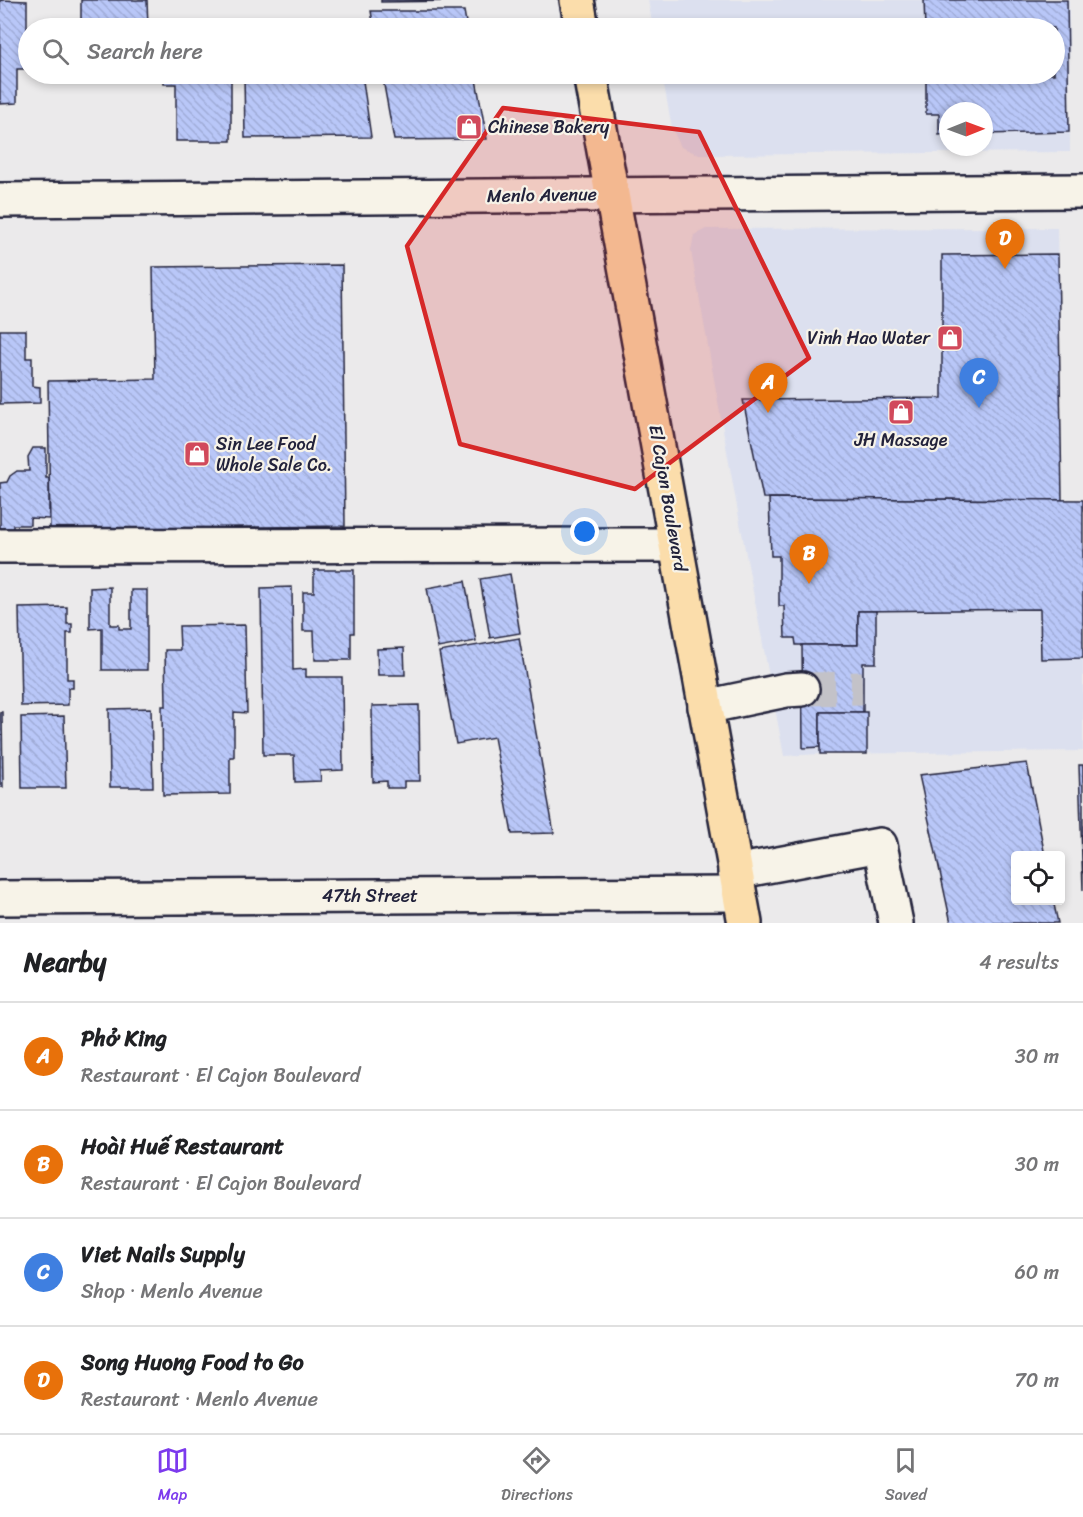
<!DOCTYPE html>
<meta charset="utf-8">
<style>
:root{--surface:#fff;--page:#f2f2f2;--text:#202124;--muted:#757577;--line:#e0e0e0;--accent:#7c3aed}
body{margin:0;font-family:Sriracha,sans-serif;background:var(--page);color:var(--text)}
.controls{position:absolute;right:18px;bottom:18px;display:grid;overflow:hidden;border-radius:6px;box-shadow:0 3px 9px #0003}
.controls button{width:54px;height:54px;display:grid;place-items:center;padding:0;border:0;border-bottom:2px solid var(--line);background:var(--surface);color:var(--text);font:30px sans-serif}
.compass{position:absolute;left:939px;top:102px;width:54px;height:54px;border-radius:50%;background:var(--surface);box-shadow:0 3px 9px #0003;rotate:89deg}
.you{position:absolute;left:585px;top:532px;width:21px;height:21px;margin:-15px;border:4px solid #fff;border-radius:50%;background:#1a73e8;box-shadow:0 0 0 9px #1a73e833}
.badge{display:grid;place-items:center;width:39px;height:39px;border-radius:50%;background:var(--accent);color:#fff;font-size:20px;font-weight:700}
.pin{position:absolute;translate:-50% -50px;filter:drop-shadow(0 2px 3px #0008)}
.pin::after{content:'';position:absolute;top:32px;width:21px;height:18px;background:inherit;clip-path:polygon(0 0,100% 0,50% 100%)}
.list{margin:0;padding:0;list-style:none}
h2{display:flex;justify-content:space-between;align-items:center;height:78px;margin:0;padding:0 24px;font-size:26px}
h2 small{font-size:20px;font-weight:400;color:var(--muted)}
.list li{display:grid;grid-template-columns:39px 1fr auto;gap:18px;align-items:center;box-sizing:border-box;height:108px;padding:0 24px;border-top:2px solid var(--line)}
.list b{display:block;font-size:22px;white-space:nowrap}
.list p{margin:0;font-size:20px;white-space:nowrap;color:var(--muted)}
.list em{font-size:20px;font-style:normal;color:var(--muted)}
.icon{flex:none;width:33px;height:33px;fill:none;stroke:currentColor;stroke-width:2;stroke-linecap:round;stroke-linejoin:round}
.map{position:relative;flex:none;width:1083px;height:923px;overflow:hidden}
.search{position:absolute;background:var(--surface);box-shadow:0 3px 9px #0003;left:18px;right:18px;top:18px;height:66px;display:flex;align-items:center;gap:15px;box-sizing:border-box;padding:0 21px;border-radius:33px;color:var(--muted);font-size:22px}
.sheet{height:510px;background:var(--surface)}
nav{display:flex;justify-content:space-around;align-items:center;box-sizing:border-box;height:84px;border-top:2px solid var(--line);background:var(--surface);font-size:16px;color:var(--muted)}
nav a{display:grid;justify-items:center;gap:3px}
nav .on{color:var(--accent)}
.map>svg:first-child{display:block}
.built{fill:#dce0ef;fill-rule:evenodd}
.building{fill:url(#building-back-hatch);stroke:#22223b;stroke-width:1.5}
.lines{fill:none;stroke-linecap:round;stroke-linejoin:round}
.minor-tunnel{stroke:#c3c2c8;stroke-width:33;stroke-dasharray:33 16;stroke-linecap:butt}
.minor-casing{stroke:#22223b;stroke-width:38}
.major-casing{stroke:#22223b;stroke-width:38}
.minor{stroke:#f7f3e8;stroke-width:33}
.major{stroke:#fbddab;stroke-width:33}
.marked{fill:#d62828;fill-opacity:0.2;stroke:#d62828;stroke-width:4.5;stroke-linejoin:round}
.labels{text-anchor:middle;stroke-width:4.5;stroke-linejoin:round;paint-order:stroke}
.poi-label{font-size:18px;fill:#22223b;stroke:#f7f3e8;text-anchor:start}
.street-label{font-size:18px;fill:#22223b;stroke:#f7f3e8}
</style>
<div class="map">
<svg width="1083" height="923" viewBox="0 0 1083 923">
<defs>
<pattern id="building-back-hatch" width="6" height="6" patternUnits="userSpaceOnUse" patternTransform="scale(1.5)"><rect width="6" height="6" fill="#b9c7f8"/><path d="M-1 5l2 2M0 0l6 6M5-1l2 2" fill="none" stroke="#9fabd6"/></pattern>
</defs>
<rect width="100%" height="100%" fill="#ebeaeb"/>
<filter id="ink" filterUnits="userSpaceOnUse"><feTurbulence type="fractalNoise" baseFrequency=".0167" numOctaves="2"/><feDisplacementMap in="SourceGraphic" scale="12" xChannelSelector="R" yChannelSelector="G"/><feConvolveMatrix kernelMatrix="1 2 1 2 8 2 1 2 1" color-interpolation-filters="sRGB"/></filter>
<g filter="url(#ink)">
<g class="built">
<path d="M648 0H1069L1070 152 700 155 681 147 672 128 662 74H1054V28H653ZM948 111H984V147H948Z"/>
<polygon points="1057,228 1062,500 1083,500 1083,751 820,754 784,756 735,496 691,251 694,235 706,229"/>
</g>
<g class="building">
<polygon points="0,0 27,1 27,69 17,69 17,103 0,104"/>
<polygon points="81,0 147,0 148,28 81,28"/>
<polygon points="381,0 462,0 462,1 381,2"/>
<polygon points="924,0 1067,0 1069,132 984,134 984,111 948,111 948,134 939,135 939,114 926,114 926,74 1054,74 1054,28 925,28"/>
<polygon points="371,11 464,11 467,28 374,28"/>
<polygon points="164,74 231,74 231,141 176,141 176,84 164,84"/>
<polygon points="244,74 362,74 371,137 245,138"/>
<polygon points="382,74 475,74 487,139 394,140"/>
<polygon points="1058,254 1062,500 763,498 743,400 942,398 942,255"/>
<polygon points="342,265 345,526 50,530 48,381 155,379 153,267"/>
<polygon points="0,330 26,330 26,358 32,358 32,386 40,387 40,403 0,404"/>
<polygon points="33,448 46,448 46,478 49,478 49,519 30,518 30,525 13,525 13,530 0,530 0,483 7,482 10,476 17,471 29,471 28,457"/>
<polygon points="769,498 1083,500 1083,658 1041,659 1040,609 858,611 858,645 796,645 795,638 785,638 784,606 779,606 779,556 771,556"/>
<polygon points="314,570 354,570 354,633 351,633 351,660 315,660 314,631 303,631 303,592 314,592"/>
<polygon points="510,574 520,633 490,638 480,579"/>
<polygon points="465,581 476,641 438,648 427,588"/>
<polygon points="110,587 110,625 119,625 119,629 131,629 131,590 147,590 147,670 102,670 102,628 90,629 90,588"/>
<polygon points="292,587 293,670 306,669 306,677 342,677 343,770 320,771 321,781 295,782 294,755 263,755 261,588"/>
<polygon points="67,607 67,624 72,624 72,633 67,633 67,679 73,679 73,688 68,688 68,705 21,706 19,608"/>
<polygon points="858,611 876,611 876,663 863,663 863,712 820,712 820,747 803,748 802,645 858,645"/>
<polygon points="245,625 247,713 234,712 234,757 230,757 230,794 163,795 162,706 166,706 165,650 180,650 179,626"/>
<polygon points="519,638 554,833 512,834 494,737 456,744 439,652"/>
<polygon points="404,648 405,675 378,675 377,649"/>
<polygon points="419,705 420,781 404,781 404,788 387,788 387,781 373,782 372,706"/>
<polygon points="151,708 153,787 110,787 109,709"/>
<polygon points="0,712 2,712 3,787 0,787"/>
<rect x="820" y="712" width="47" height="42"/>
<polygon points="64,716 66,788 22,788 21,717"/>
<polygon points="1027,763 1045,856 1016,856 1016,900 1053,900 1058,923 951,923 919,775"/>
<polygon points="1079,765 1083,765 1083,890"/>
</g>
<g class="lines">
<polyline class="minor-tunnel" points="802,689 862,688"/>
<defs>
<g id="minor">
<polyline points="0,200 1083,191"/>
<polyline points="0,546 676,545"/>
<polyline points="705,707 786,690 802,689"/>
<polyline points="735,872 880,845 896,923"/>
<polyline points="0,898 739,894"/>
</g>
<g id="major">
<polyline points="577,0 582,28"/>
<polyline points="590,74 745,923"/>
</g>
</defs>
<use href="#minor" class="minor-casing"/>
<use href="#major" class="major-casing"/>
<use href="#minor" class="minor"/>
<use href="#major" class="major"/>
</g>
</g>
<path class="marked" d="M503 108 699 132 809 358 635 489 460 444 407 246Z"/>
<defs>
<symbol id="shop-square" viewBox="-11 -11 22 22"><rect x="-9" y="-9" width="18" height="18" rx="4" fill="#d1495b" stroke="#f7f3e8"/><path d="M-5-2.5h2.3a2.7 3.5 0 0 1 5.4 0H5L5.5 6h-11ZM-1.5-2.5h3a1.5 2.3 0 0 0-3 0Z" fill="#fff"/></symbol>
</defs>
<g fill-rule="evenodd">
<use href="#shop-square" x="454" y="112" width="30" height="30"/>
<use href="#shop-square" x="935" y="323" width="30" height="30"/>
<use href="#shop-square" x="886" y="397" width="30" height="30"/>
<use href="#shop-square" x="182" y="439" width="30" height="30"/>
</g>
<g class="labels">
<g class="poi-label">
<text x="488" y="133">Chinese Bakery</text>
<text x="930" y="344" text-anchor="end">Vinh Hao Water</text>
<text x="901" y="446" text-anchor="middle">JH Massage</text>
<text x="216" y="450">Sin Lee Food<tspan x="216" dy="21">Whole Sale Co.</tspan></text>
</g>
<g class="street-label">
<text transform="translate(542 195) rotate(-1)" y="6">Menlo Avenue</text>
<text transform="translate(668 498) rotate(80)" y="6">El Cajon Boulevard</text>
<text x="370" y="902">47th Street</text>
</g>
</g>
</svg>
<div class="controls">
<button><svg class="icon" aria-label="locate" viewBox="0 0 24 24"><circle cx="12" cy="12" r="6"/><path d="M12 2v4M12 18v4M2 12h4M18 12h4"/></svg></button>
</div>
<svg class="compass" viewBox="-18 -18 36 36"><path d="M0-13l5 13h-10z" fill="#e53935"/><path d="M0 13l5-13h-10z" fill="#757577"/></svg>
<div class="you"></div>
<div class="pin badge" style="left:768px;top:413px;background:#e8710a">A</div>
<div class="pin badge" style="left:809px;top:584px;background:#e8710a">B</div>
<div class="pin badge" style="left:979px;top:408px;background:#3f7fe0">C</div>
<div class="pin badge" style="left:1005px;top:269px;background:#e8710a">D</div>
<div class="search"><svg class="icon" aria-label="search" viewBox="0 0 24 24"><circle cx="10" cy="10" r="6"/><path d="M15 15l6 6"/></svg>Search here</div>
</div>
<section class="sheet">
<h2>Nearby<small>4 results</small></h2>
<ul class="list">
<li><span class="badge" style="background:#e8710a">A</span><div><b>Phở King</b><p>Restaurant · El Cajon Boulevard</p></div><em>30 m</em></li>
<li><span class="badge" style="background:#e8710a">B</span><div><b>Hoài Huế Restaurant</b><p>Restaurant · El Cajon Boulevard</p></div><em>30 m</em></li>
<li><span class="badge" style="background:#3f7fe0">C</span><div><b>Viet Nails Supply</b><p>Shop · Menlo Avenue</p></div><em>60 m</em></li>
<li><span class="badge" style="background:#e8710a">D</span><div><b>Song Huong Food to Go</b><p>Restaurant · Menlo Avenue</p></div><em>70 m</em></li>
</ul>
</section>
<nav>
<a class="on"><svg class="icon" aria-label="map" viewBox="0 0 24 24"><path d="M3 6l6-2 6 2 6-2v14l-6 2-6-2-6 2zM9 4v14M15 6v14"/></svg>Map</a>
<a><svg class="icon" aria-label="directions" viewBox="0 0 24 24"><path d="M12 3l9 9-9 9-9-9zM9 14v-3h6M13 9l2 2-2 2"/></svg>Directions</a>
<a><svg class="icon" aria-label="saved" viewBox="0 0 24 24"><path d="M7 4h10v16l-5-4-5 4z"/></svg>Saved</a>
</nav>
